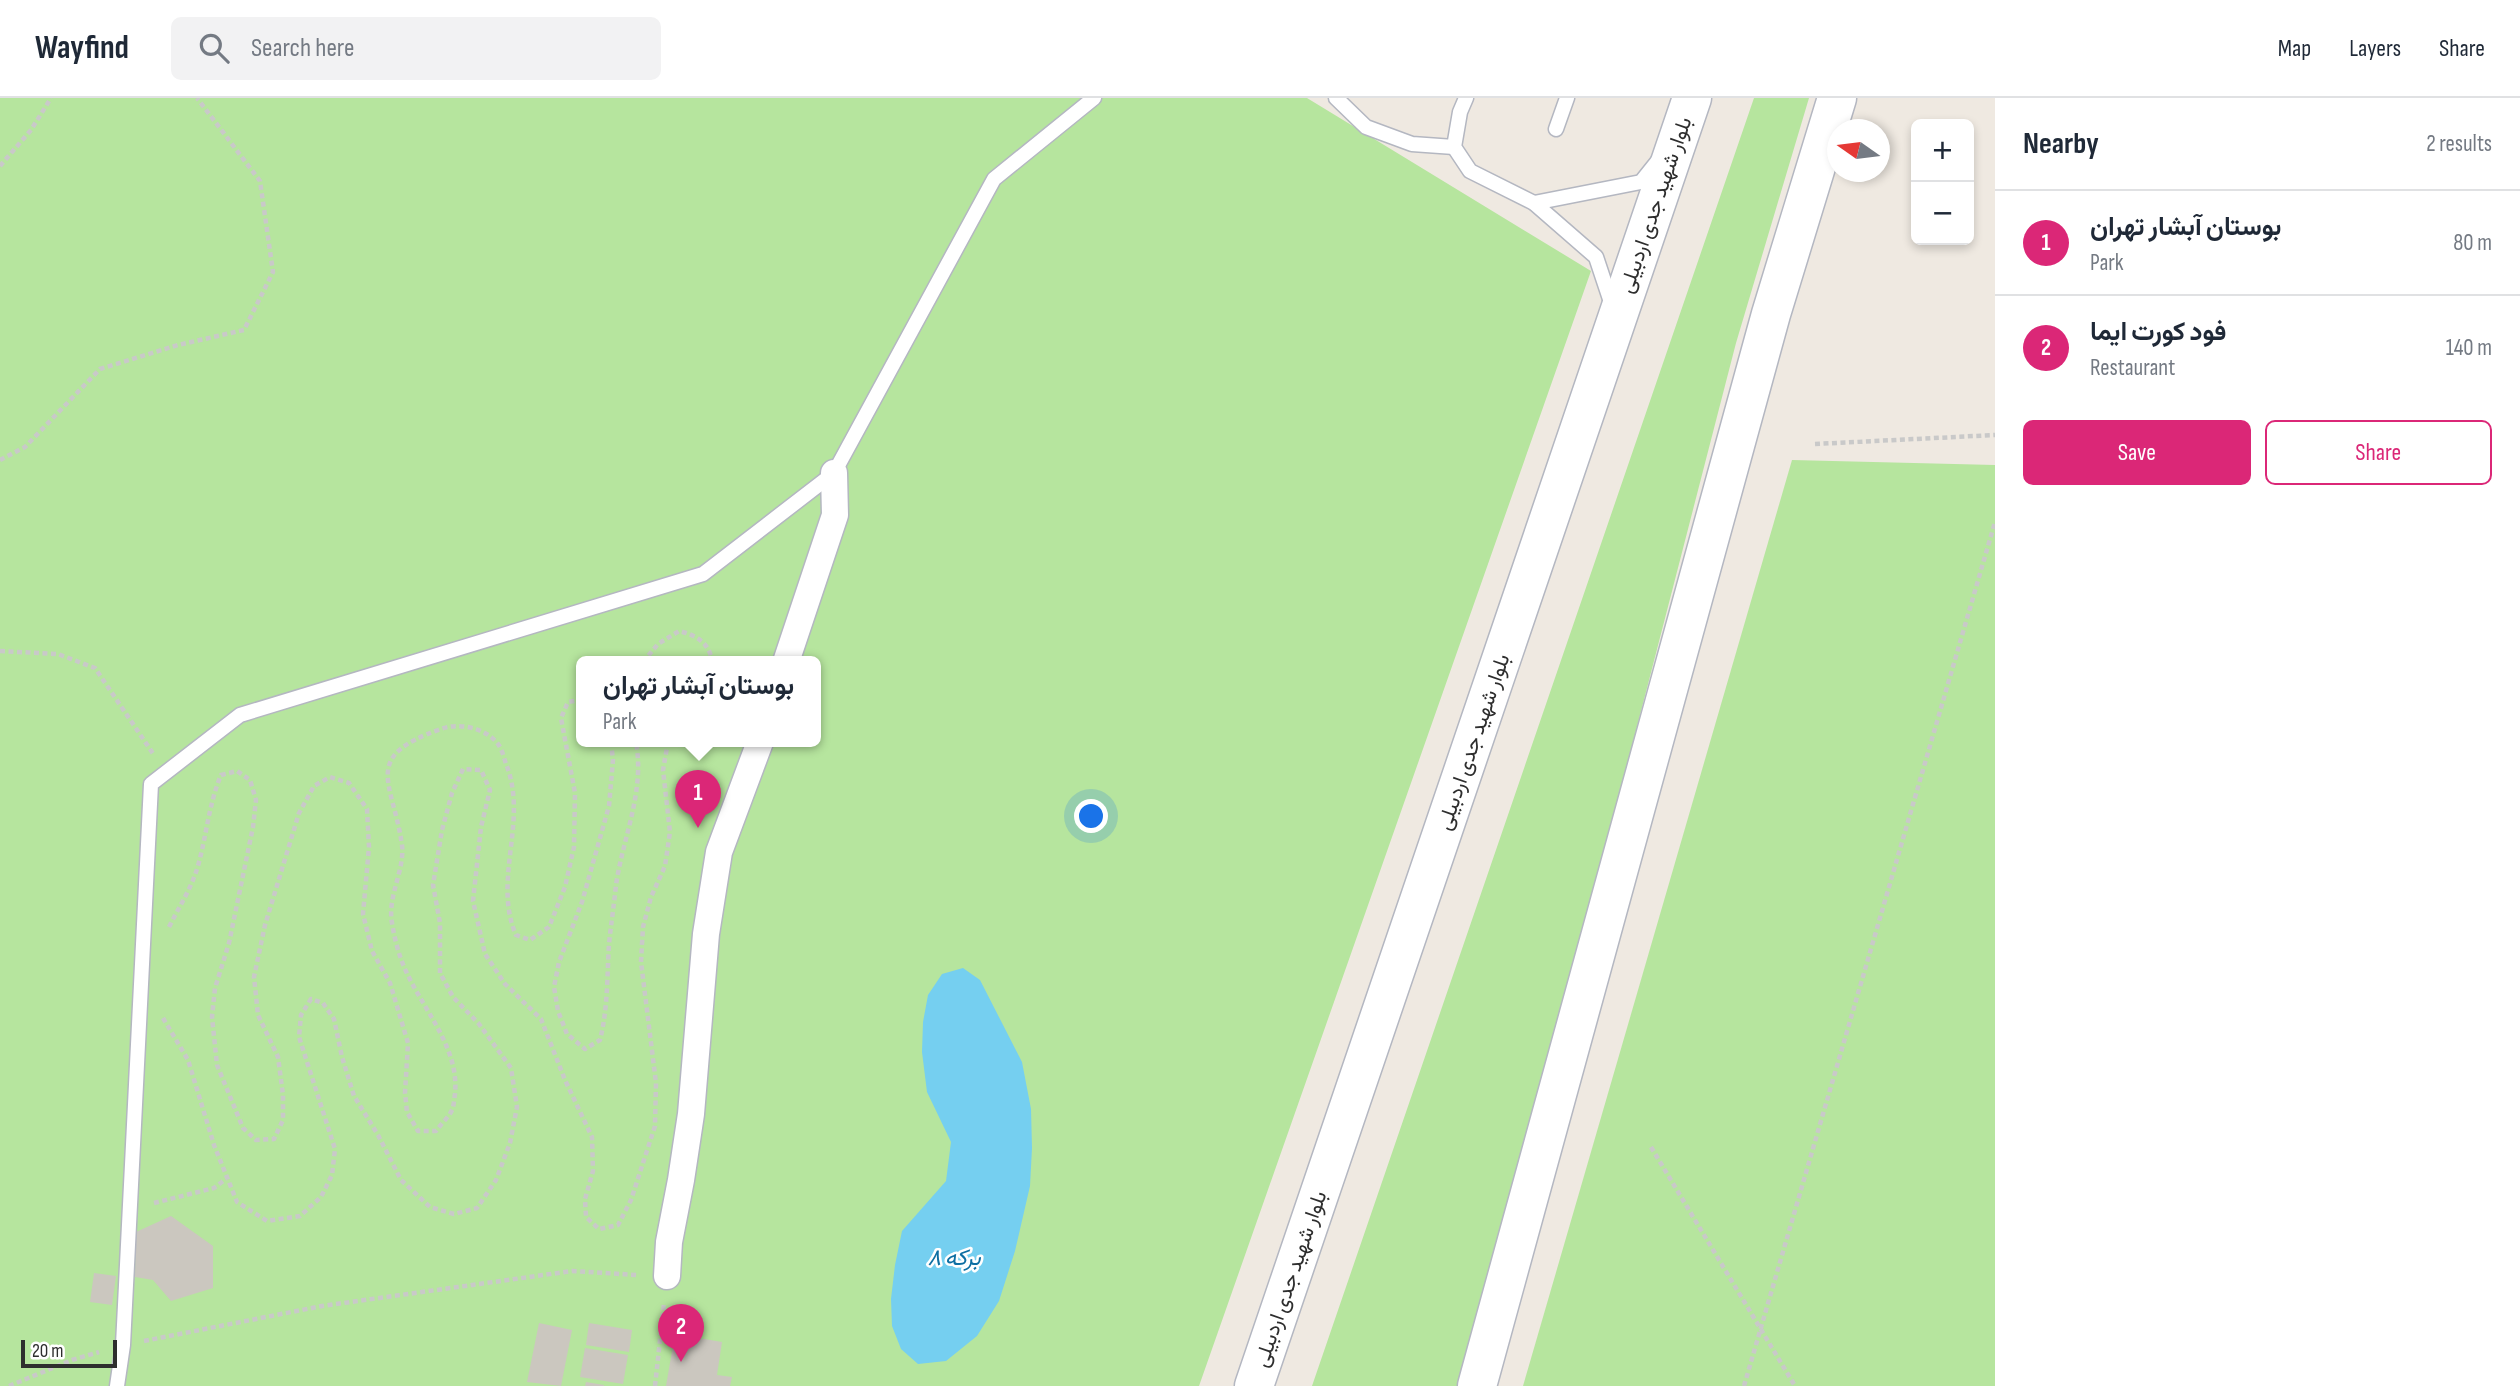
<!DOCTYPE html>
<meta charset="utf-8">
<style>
:root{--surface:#fff;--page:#f2f2f3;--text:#1f2937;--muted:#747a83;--line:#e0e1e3;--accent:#db2777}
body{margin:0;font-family:"Sofia Sans Condensed",Vazirmatn,sans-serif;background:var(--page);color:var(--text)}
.controls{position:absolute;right:21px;top:21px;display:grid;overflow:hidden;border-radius:10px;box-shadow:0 4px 10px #0003}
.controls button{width:63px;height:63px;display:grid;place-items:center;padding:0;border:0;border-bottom:2px solid var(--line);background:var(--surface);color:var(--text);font:35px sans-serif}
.compass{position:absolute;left:1827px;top:21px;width:63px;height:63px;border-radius:50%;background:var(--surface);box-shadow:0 4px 10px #0003;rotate:284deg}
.scale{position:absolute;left:21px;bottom:18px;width:96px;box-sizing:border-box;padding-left:7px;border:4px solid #2e2e2e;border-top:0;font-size:19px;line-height:24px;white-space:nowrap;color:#2e2e2e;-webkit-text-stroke:5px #fff;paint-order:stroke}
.you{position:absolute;left:1092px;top:719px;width:24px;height:24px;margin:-18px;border:5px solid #fff;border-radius:50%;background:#1a73e8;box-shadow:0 0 0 10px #1a73e833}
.badge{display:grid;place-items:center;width:46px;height:46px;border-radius:50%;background:var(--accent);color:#fff;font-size:23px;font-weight:700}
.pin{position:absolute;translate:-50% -58px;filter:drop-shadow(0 2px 4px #0008)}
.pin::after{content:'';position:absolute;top:37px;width:24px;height:21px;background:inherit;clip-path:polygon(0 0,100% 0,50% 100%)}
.popup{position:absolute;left:576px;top:558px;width:245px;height:91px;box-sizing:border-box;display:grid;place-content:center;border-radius:10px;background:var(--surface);filter:drop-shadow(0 2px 5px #0005);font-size:23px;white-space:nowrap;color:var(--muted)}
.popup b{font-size:26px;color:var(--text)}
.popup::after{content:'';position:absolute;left:50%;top:100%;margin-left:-14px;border:14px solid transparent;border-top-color:var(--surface)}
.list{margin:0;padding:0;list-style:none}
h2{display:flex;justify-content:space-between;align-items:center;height:91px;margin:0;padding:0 28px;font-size:30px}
h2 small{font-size:23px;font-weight:400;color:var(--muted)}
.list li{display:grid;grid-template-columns:46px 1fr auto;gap:21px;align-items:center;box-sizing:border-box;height:105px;padding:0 28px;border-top:2px solid var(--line)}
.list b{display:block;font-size:26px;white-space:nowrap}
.list p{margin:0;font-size:23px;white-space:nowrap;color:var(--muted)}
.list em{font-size:23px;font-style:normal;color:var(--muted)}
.actions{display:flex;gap:14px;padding:21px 28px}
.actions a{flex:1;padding:16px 0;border:2px solid var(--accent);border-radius:10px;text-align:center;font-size:24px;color:var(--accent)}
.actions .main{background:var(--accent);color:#fff}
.icon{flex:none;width:38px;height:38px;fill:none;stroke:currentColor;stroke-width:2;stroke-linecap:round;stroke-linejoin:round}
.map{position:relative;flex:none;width:1995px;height:1288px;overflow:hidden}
header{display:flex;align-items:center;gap:42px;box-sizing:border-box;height:98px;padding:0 35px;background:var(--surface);border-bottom:2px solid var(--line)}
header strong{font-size:33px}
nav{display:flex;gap:38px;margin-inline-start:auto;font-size:24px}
.search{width:490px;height:63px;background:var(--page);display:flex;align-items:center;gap:18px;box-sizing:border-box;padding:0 24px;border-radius:10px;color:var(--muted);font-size:26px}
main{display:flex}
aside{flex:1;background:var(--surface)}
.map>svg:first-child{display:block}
.green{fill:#b6e59e;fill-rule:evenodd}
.water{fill:#75cff0}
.building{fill:#cbc7bf}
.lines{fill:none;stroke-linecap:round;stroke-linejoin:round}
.service-casing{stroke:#b4b7c1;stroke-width:17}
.minor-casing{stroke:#b4b7c1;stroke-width:29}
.secondary-casing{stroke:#b4b7c1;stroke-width:41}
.path{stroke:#c9c9c9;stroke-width:4.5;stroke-dasharray:5 3.5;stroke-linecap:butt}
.service{stroke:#fff;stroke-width:14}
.minor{stroke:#fff;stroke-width:26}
.secondary{stroke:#fff;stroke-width:38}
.labels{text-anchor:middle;stroke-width:5;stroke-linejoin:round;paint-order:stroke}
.street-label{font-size:21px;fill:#2e2e2e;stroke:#fff}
.water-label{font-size:23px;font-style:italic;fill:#0d6fa3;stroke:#fff}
</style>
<header>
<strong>Wayfind</strong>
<div class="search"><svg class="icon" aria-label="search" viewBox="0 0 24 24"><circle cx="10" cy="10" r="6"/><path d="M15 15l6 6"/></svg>Search here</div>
<nav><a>Map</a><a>Layers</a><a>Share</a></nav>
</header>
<main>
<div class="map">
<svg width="1995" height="1288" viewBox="0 0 1995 1288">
<rect width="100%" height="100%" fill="#efe9e1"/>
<g class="green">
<path d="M0 0H1307L1591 173 1199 1288H0ZM581 564H815V644H581Z"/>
<polygon points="1754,0 1809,0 1736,245 1566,904 1463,1288 1312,1288"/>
<polygon points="1792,362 1995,367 1995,1288 1523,1288"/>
</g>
<polygon class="water" points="963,870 980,882 1022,964 1031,1011 1032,1050 1030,1088 1015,1153 999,1203 977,1238 946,1263 918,1266 901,1251 892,1228 891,1201 895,1167 902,1133 946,1083 951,1044 927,994 922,954 923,924 928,897 942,876"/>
<g class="building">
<polygon points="171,1118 213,1148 213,1190 171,1203 153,1182 135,1179 136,1134"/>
<polygon points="94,1175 116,1178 112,1207 90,1204"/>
<polygon points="539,1225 572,1232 561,1288 527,1284"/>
<polygon points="589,1225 632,1232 629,1254 586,1247"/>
<polygon points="675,1236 722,1244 717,1277 732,1279 730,1288 666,1288"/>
<polygon points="585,1250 628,1257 623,1286 580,1279"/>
<polygon points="586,1284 604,1287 604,1288 585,1288"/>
</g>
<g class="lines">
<defs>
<g id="service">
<polyline points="1336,0 1366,29 1412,46 1454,49"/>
<polyline points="1466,0 1460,14 1454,49 1470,73 1534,105 1596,159 1613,210"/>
<polyline points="1556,31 1567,0"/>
<polyline points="1534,105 1641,84 1657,64"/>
<polyline points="117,1288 123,1247 151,686 240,617 703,476 834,375 994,81 1094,0"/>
</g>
<g id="minor">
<polyline points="786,564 835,417 834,375"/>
<polyline points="667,1178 669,1144 681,1082 691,1016 706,836 719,754 760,644"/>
</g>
<g id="secondary">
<polyline points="1254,1288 1692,0"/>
<polyline points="1477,1288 1771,216 1837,0"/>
</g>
</defs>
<use href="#service" class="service-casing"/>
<use href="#minor" class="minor-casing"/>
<use href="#secondary" class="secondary-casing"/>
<g class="path">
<polyline points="0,68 31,32 51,0"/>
<polyline points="1815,346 1995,337"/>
<polyline points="0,362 25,349 100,271 178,247 244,232 273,174 260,83 197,0"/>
<polyline points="0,553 58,556 95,570 154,657"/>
<path d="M643 564 658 546 679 533C696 537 710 545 712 564"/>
<path d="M611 644 613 662 609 708 582 804 559 864 554 889 558 913 567 936 585 951 600 942C608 910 607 879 609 846 611 826 614 807 616 787 623 739 645 694 636 644"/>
<path d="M169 829C180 807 193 788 199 764 207 734 209 706 221 677L237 673 250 682 256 702 253 729 229 845 215 890 212 919 217 967 243 1030 256 1042 274 1041 283 1022V997L278 959 258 917 254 879 265 827 299 715 314 688 330 679 349 685 367 711 369 749 363 816 372 853 390 885 408 945 405 995 407 1014 418 1033H436C441 1026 449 1019 452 1012 454 1008 454 1001 455 996 460 946 417 906 401 861 397 850 394 837 392 825 387 799 405 772 402 747 393 683 360 659 441 631 459 624 486 630 498 646 502 651 504 660 506 666 529 722 492 782 516 837L530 842 549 829 565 789 574 749 575 695 561 620 568 604 581 602"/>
<polyline points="163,920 188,962 214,1047 237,1104 267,1123 300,1118 321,1099 332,1077 335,1051 299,939 301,917 311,901 323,905 334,921 342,959 354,998 378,1037 401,1082 430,1109 454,1116 477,1110 496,1082 510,1045 517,1009 511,970 479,926 453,899 440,875 440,825 433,787 442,732 452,695 463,671 481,672 490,692 481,729 473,803 485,856 505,886 541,921 565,982 592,1039 593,1073 585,1101 586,1119 599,1131 618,1127 631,1102 655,1028 656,985 641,864 643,829 651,799 665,768 670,734 663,672 668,644"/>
<polyline points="1651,1049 1795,1288"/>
<polyline points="154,1105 214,1090 226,1081"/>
<polyline points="144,1243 322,1208 572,1173 637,1177"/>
<polyline points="9,1288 72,1262 99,1254"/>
<polyline points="655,1288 664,1205"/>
<polyline points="1744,1288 1995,424"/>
</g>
<use href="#service" class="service"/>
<use href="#minor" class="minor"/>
<use href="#secondary" class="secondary"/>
</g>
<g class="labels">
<g class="street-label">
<text transform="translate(1655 107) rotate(-71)" y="7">بلوار شهید جدی اردبیلی</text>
<text transform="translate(1473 644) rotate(-71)" y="7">بلوار شهید جدی اردبیلی</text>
<text transform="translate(1290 1181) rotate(-71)" y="7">بلوار شهید جدی اردبیلی</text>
</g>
<g class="water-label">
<text x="954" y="1167">برکه ۸</text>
</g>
</g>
</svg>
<div class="controls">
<button>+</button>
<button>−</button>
</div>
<svg class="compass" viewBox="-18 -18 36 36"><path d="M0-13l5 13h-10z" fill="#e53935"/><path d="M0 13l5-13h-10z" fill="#747a83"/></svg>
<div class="scale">20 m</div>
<div class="you"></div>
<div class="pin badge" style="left:698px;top:730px">1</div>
<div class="popup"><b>بوستان آبشار تهران</b>Park</div>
<div class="pin badge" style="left:681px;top:1264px">2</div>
</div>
<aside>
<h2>Nearby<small>2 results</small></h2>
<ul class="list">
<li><span class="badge">1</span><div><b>بوستان آبشار تهران</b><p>Park</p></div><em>80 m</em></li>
<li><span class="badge">2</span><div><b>فود کورت ایما</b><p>Restaurant</p></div><em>140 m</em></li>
</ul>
<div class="actions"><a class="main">Save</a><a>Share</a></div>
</aside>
</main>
